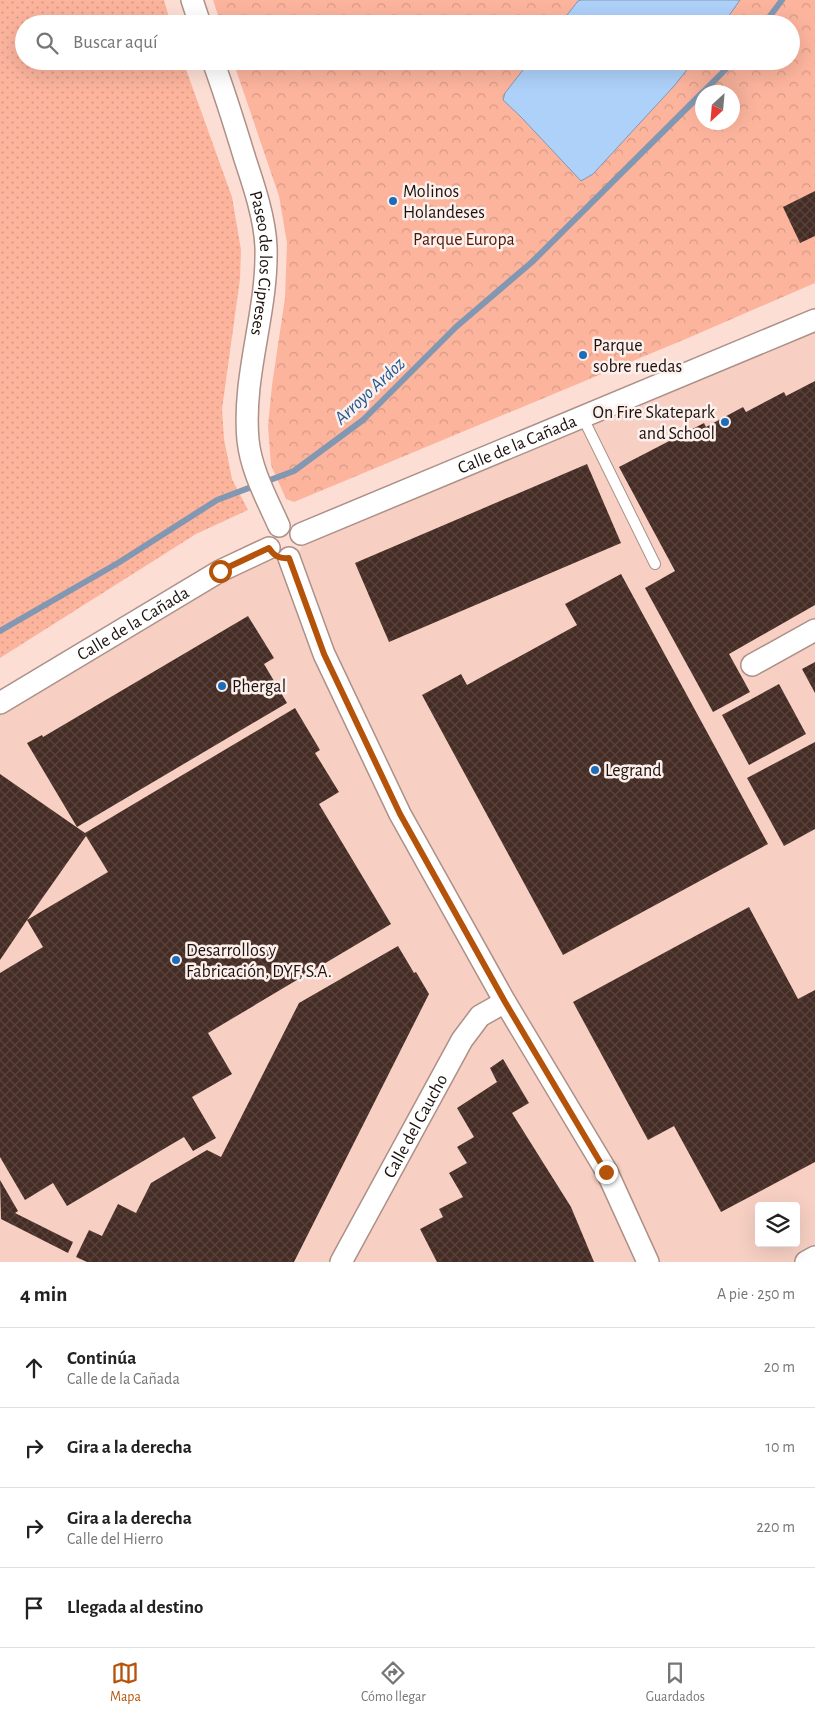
<!DOCTYPE html>
<html lang="es">
<meta charset="utf-8">
<style>
:root{--surface:#fff;--page:#f2f2f2;--text:#222;--muted:#767676;--line:#e0e0e0;--accent:#b45309}
body{margin:0;font-family:"Alegreya Sans",sans-serif;background:var(--page);color:var(--text)}
.controls{position:absolute;right:15px;bottom:15px;display:grid;overflow:hidden;border-radius:5px;box-shadow:0 5px 20px #0002}
.controls button{width:45px;height:45px;display:grid;place-items:center;padding:0;border:0;border-bottom:1px solid var(--line);background:var(--surface);color:var(--text);font:25px sans-serif}
.compass{position:absolute;left:695px;top:85px;width:45px;height:45px;border-radius:50%;background:var(--surface);box-shadow:0 5px 20px #0002;rotate:206deg}
.stop{position:absolute;width:15px;height:15px;margin:-11px;border:4px solid #b45309;border-radius:50%;background:#fff}
.stop.end{background:#b45309;border-color:#fff;box-shadow:0 1px 5px #0008}
.list{margin:0;padding:0;list-style:none}
h2{display:flex;justify-content:space-between;align-items:center;height:65px;margin:0;padding:0 20px;font-size:21px}
h2 small{font-size:16px;font-weight:400;color:var(--muted)}
.list li{display:grid;grid-template-columns:32px 1fr auto;gap:15px;align-items:center;box-sizing:border-box;height:80px;padding:0 20px;border-top:1px solid var(--line)}
.list b{display:block;font-size:19px;white-space:nowrap}
.list p{margin:0;font-size:16px;white-space:nowrap;color:var(--muted)}
.list em{font-size:16px;font-style:normal;color:var(--muted)}
.icon{flex:none;width:28px;height:28px;fill:none;stroke:currentColor;stroke-width:2;stroke-linecap:round;stroke-linejoin:round}
.map{position:relative;flex:none;width:815px;height:1262px;overflow:hidden}
.search{position:absolute;background:var(--surface);box-shadow:0 5px 20px #0002;left:15px;right:15px;top:15px;height:55px;display:flex;align-items:center;gap:12px;box-sizing:border-box;padding:0 18px;border-radius:28px;color:var(--muted);font-size:19px}
.sheet{height:385px;background:var(--surface)}
nav{display:flex;justify-content:space-around;align-items:center;box-sizing:border-box;height:70px;border-top:1px solid var(--line);background:var(--surface);font-size:14px;color:var(--muted)}
nav a{display:grid;justify-items:center;gap:2px}
nav .on{color:var(--accent)}
.map>svg:first-child{display:block}
.built{fill:#f7d0c3;fill-rule:evenodd}
.grass{fill:url(#grass-dots)}
.park{fill:url(#park-crowns);fill-rule:evenodd}
.water{fill:#aed1f9;stroke:#8297b2}
.lines{fill:none;stroke-linecap:round;stroke-linejoin:round}
.stream{stroke:#8297b2;stroke-width:6}
.building{fill:url(#building-cross-hatch);fill-rule:evenodd}
.lane-casing{stroke:#ad9087;stroke-width:12}
.street-casing{stroke:#ad9087;stroke-width:24}
.lane{stroke:#fff;stroke-width:10}
.street{stroke:#fff;stroke-width:21}
.route{stroke:#b45309;stroke-width:6}
.poi-dot{fill:#1c6cbb;stroke:#fdf0ec;stroke-width:2}
.labels{text-anchor:middle;stroke-width:5;stroke-linejoin:round;paint-order:stroke}
.poi-label{font-size:18px;fill:#1b110d;stroke:#fdf0ec;text-anchor:start}
.park-label{font-size:18px;fill:#4d1704;stroke:#fdf0ec}
.street-label{font-size:18px;fill:#1b110d;stroke:#fdf0ec}
.water-label{font-size:19px;font-style:italic;fill:#1f5995;stroke:#fdf0ec}
</style>
<div class="map">
<svg width="815" height="1262" viewBox="0 0 815 1262">
<defs>
<pattern id="grass-dots" width="8" height="8" patternUnits="userSpaceOnUse" patternTransform="scale(1.25)"><rect width="8" height="8" fill="#fcb49d"/><path d="M2 2h.1M6 6h.1" fill="none" stroke="#d79a86" stroke-width="1.8" stroke-linecap="round"/></pattern>
<pattern id="park-crowns" width="20" height="18" patternUnits="userSpaceOnUse" patternTransform="scale(1.25)"><rect width="20" height="18" fill="#fcb49d"/><path d="M2 6a3 3 0 1 1 6 0M12 15a3 3 0 1 1 6 0" fill="none" stroke="#d79a86"/></pattern>
<pattern id="building-cross-hatch" width="8" height="8" patternUnits="userSpaceOnUse" patternTransform="scale(1.25)"><rect width="8" height="8" fill="#452d26"/><path d="M0 0l8 8M0 8l8-8" fill="none" stroke="#57423c"/></pattern>
</defs>
<rect width="100%" height="100%" fill="#fdded4"/>
<path class="built" d="M815 320V1262H0V703L273 554 284 559 296 554 301 549 302 540ZM759 1206H796V1243H759Z"/>
<polygon class="grass" points="0,0 164,0 171,24 24,24 24,61 183,61 232,197 241,250 240,279 222,409 224,439 232,479 248,510 196,534 0,658"/>
<path class="park" d="M213 0H815V283L688 338 294 502 286 499 271 465 268 426 272 385 285 298 287 243 279 196 233 61H791V24H221ZM702 92H732V122H702Z"/>
<g class="water">
<polygon points="581,0 740,0 723,24 560,24 578,1"/>
<polygon points="530,61 694,61 674,86 593,174 581,181 521,117 503,100 505,93"/>
</g>
<g class="lines">
<g class="stream">
<polyline points="764,24 782,0"/>
<polyline points="703,92 734,61"/>
<polyline points="0,631 118,563 217,500 294,471 363,420 456,327 532,262 702,93"/>
</g>
</g>
<g class="building">
<polygon points="815,191 815,236 800,243 783,207"/>
<polygon points="815,381 815,605 729,654 750,692 713,712 645,588 675,571 619,467 704,423 706,427 743,407 746,412 784,392 786,396"/>
<polygon points="587,464 621,543 389,642 355,563"/>
<polygon points="621,574 768,844 563,955 422,695 461,674 467,685 577,625 565,604"/>
<polygon points="248,616 274,658 264,664 287,703 77,827 27,743 42,735 43,737"/>
<polygon points="815,662 815,693 802,669"/>
<polygon points="779,684 806,734 749,765 722,715"/>
<path d="M295 708 320 750 315 753 339 792 319 804 391 924 208 1033 232 1074 192 1097 216 1138 193 1151 184 1137 67 1206 53 1183 25 1200 0 1157V973L43 947 27 920 0 960V774L85 833ZM86 836 108 872 27 920Z"/>
<polygon points="815,742 815,829 784,846 747,778"/>
<polygon points="749,907 798,999 815,990 815,1162 721,1212 674,1126 648,1140 573,1002"/>
<polygon points="398,946 414,973 416,972 429,994 294,1262 87,1262 76,1257 89,1230 102,1236 118,1204 136,1213 151,1183 207,1150 221,1157 299,1003"/>
<polygon points="503,1059 529,1103 512,1113 571,1207 594,1262 437,1262 420,1229 443,1217 439,1209 463,1197 449,1173 467,1163 457,1147 474,1137 457,1108 497,1082 490,1068"/>
<polygon points="0,1180 18,1211 15,1213 73,1242 68,1253 1,1219"/>
</g>
<g class="lines">
<defs>
<polyline id="lane" points="582,416 655,564"/>
<g id="street">
<polyline points="192,0 200,24"/>
<path id="s1" d="M213 61C225 94 235 126 245 159 254 186 265 219 266 247 268 312 242 375 248 440 251 470 267 499 279 526"/>
<path id="s2" d="M301 534 815 320"/>
<polyline points="289,558 324,654 400,814 505,1002 607,1172 648,1262"/>
<polyline points="752,665 815,630"/>
<path id="s3" d="M0 703 220 571 269 548"/>
<path id="s4" d="M341 1262 462 1040 480 1016 505 1002"/>
<polyline points="806,1262 815,1257"/>
</g>
</defs>
<use href="#lane" class="lane-casing"/>
<use href="#street" class="street-casing"/>
<use href="#lane" class="lane"/>
<use href="#street" class="street"/>
</g>
<g class="lines">
<path class="route" d="M220 571 269 548C274 556 279 559 289 558L324 654 400 814 505 1002 606 1172"/>
</g>
<g class="poi-dot">
<circle cx="393" cy="201" r="5"/>
<circle cx="583" cy="355" r="5"/>
<circle cx="725" cy="422" r="5"/>
<circle cx="222" cy="686" r="5"/>
<circle cx="595" cy="770" r="5"/>
<circle cx="176" cy="960" r="5"/>
</g>
<g class="labels">
<g class="poi-label">
<text x="403" y="197">Molinos<tspan x="403" dy="21">Holandeses</tspan></text>
<text x="593" y="351">Parque<tspan x="593" dy="21">sobre ruedas</tspan></text>
<text x="715" y="418" text-anchor="end">On Fire Skatepark<tspan x="715" dy="21">and School</tspan></text>
<text x="232" y="692">Phergal</text>
<text x="605" y="776">Legrand</text>
<text x="186" y="956">Desarrollos y<tspan x="186" dy="21">Fabricación, DYF, S.A.</tspan></text>
</g>
<g class="park-label">
<text x="464" y="245">Parque Europa</text>
</g>
<g class="street-label">
<text dy="6" stroke="none"><textPath href="#s1" startOffset="210">Paseo de los Cipreses</textPath></text>
<text dy="6" stroke="none"><textPath href="#s2" startOffset="234">Calle de la Cañada</textPath></text>
<text dy="6" stroke="none"><textPath href="#s3" startOffset="155">Calle de la Cañada</textPath></text>
<text dy="6" stroke="none"><textPath href="#s4" startOffset="155">Calle del Caucho</textPath></text>
</g>
<g class="water-label">
<text transform="translate(369 390) rotate(-43)" y="7">Arroyo Ardoz</text>
</g>
</g>
</svg>
<div class="controls">
<button><svg class="icon" aria-label="layers" viewBox="0 0 24 24"><path d="M12 4l9 5-9 5-9-5zM3 14l9 5 9-5"/></svg></button>
</div>
<svg class="compass" viewBox="-18 -18 36 36"><path d="M0-13l5 13h-10z" fill="#e53935"/><path d="M0 13l5-13h-10z" fill="#767676"/></svg>
<div class="stop" style="left:220px;top:571px"></div>
<div class="stop end" style="left:606px;top:1172px"></div>
<div class="search"><svg class="icon" aria-label="search" viewBox="0 0 24 24"><circle cx="10" cy="10" r="6"/><path d="M15 15l6 6"/></svg>Buscar aquí</div>
</div>
<section class="sheet">
<h2>4 min<small>A pie · 250 m</small></h2>
<ul class="list">
<li><svg class="icon" aria-label="ahead" viewBox="0 0 24 24"><path d="M12 20V5M6 11l6-6 6 6"/></svg><div><b>Continúa</b><p>Calle de la Cañada</p></div><em>20 m</em></li>
<li><svg class="icon" aria-label="right" viewBox="0 0 24 24"><path d="M7 20v-9h11M14 6l5 5-5 5"/></svg><div><b>Gira a la derecha</b></div><em>10 m</em></li>
<li><svg class="icon" aria-label="right" viewBox="0 0 24 24"><path d="M7 20v-9h11M14 6l5 5-5 5"/></svg><div><b>Gira a la derecha</b><p>Calle del Hierro</p></div><em>220 m</em></li>
<li><svg class="icon" aria-label="arrive" viewBox="0 0 24 24"><path d="M6 21V4h12l-3 4 3 4H6"/></svg><div><b>Llegada al destino</b></div></li>
</ul>
</section>
<nav>
<a class="on"><svg class="icon" aria-label="map" viewBox="0 0 24 24"><path d="M3 6l6-2 6 2 6-2v14l-6 2-6-2-6 2zM9 4v14M15 6v14"/></svg>Mapa</a>
<a><svg class="icon" aria-label="directions" viewBox="0 0 24 24"><path d="M12 3l9 9-9 9-9-9zM9 14v-3h6M13 9l2 2-2 2"/></svg>Cómo llegar</a>
<a><svg class="icon" aria-label="saved" viewBox="0 0 24 24"><path d="M7 4h10v16l-5-4-5 4z"/></svg>Guardados</a>
</nav>
